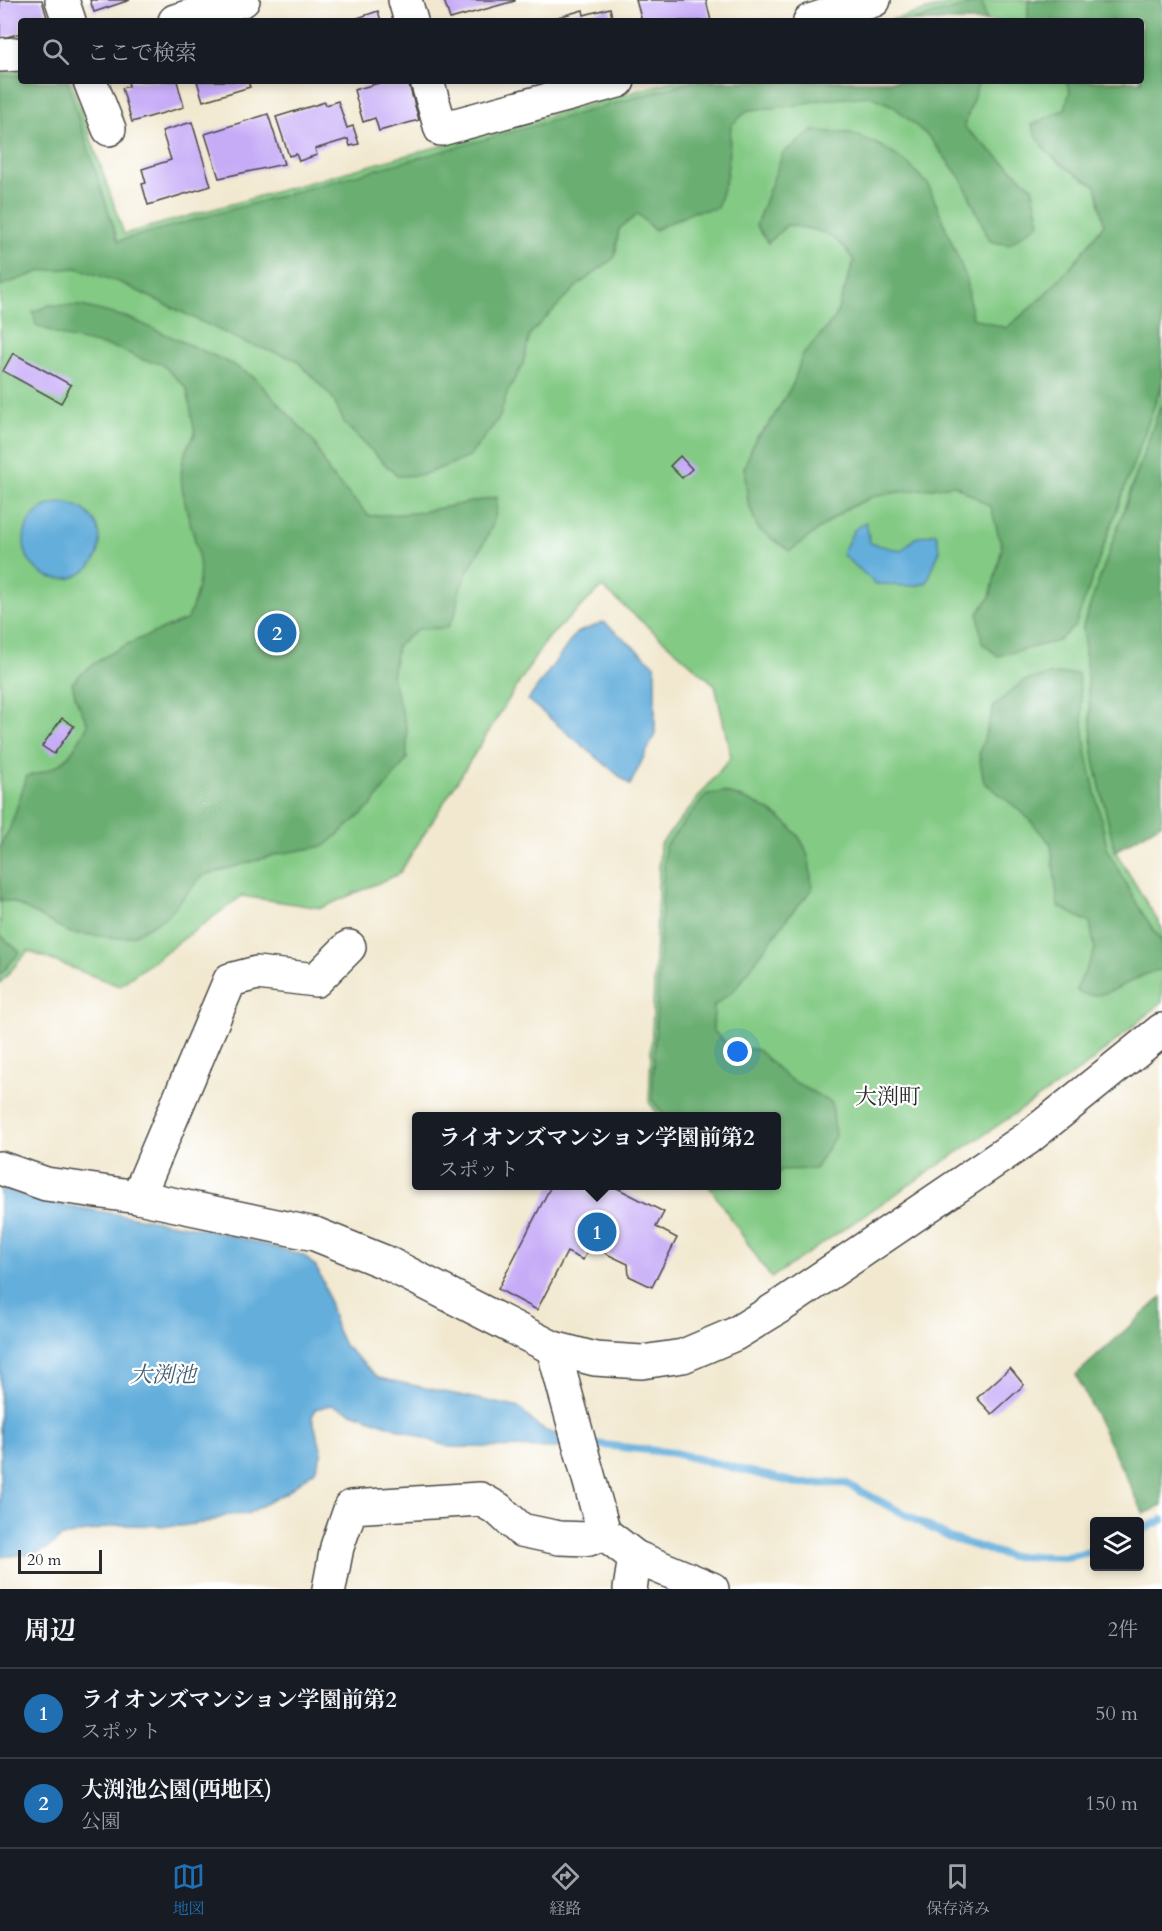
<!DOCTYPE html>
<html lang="ja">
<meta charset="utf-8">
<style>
:root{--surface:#171b24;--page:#20242c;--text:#f1f3f6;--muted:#9ea1a6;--line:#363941;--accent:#1f6fb2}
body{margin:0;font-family:Cardo,"Noto Serif JP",serif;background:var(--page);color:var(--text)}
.controls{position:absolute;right:18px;bottom:18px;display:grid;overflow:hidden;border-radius:6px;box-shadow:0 3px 9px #0003}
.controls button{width:54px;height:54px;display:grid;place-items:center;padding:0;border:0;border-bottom:2px solid var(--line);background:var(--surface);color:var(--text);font:30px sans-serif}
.scale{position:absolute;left:18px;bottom:15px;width:84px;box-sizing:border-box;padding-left:6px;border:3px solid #2b2b2b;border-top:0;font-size:16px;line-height:21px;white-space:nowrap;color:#2b2b2b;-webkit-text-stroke:4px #fff;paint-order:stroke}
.you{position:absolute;left:738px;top:1052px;width:21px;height:21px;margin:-15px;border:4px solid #fff;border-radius:50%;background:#1a73e8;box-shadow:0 0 0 9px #1a73e833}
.badge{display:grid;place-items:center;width:39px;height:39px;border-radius:50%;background:var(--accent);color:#fff;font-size:20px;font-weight:700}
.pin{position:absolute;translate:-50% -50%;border:3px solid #fff;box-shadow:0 2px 6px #0006}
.popup{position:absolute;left:412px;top:1112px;width:369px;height:78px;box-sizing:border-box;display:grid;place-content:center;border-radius:6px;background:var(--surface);filter:drop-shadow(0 2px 4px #0005);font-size:20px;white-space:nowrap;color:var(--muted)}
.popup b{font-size:22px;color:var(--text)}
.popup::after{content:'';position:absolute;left:50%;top:100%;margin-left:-12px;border:12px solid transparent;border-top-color:var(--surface)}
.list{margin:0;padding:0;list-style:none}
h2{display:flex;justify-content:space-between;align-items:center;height:78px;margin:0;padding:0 24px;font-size:26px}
h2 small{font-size:20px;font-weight:400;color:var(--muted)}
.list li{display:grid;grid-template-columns:39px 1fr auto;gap:18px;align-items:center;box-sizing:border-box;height:90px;padding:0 24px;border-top:2px solid var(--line)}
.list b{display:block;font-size:22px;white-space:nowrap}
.list p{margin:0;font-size:20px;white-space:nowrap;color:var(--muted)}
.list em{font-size:20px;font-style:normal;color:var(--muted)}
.icon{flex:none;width:33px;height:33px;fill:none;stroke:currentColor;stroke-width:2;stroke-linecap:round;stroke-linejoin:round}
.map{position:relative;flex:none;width:1162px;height:1589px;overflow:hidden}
.search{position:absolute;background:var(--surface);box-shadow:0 3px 9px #0003;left:18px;right:18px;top:18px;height:66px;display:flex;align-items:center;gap:15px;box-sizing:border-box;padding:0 21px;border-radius:6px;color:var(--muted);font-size:22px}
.sheet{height:258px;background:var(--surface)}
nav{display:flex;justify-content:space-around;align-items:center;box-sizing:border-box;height:84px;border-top:2px solid var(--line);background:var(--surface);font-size:16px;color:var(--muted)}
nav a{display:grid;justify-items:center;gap:3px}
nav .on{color:var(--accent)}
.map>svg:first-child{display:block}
.green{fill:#83ca85;stroke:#577a58;stroke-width:1.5}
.forest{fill:#6aae72;stroke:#4a6c4e;stroke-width:1.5}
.water{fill:#63aedb;stroke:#476c83;stroke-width:1.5}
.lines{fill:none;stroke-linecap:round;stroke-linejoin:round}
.stream{stroke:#63aedb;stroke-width:8}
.building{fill:#c6abf7}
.minor-casing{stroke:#494744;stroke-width:36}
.minor{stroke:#fff;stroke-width:33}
.labels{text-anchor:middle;stroke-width:4.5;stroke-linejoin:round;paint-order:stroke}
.neighbourhood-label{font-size:22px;fill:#2b2b2b;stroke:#fff}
.water-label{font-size:22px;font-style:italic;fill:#415f71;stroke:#fff}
</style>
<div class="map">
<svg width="1162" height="1589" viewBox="0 0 1162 1589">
<rect width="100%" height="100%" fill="#fff"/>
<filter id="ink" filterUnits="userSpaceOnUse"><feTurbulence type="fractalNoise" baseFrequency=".0167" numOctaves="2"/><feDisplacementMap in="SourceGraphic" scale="12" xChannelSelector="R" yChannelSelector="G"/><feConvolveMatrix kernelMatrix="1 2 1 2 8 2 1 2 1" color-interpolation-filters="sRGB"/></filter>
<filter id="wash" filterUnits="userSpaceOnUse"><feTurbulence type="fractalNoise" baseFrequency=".008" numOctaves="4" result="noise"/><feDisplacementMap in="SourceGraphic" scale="24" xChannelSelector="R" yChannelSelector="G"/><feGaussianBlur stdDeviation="1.35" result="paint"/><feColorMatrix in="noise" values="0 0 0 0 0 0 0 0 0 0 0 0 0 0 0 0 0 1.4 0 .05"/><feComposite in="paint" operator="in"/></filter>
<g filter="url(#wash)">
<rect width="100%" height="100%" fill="#f1e8cf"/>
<polygon class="green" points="964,0 1162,0 1162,402 1083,626 1094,760 1115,851 1162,928 1162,1002 1086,1066 771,1278 709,1186 777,1186 777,1116 659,1116 649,1102 660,845 731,757 715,685 602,587 546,640 399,874 321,908 242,896 119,986 28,951 0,983 0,73 21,70 21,81 71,81 124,234 673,81 1141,81 1141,21 888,21"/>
<g class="forest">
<path d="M1028 0H1162V384L1075 626 1058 641 998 656 982 643 978 613 990 597 1002 548 991 507 955 485 877 495 846 509 790 551 758 529 748 502 744 467 756 438 768 426 793 384 802 356 835 318 854 261C837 232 817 229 787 225L768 243 756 225 783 153 813 131 852 133 883 147 907 163 928 184 967 280 972 318 1006 328C1044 299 1076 263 1104 224L1096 186C1070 170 1041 157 1032 125L1065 109 1070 91 1066 81H1141V21H1028Z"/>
<polygon points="982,1 986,21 910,21"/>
<polygon points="21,75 21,81 67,81 118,241 695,81 979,81 964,127 1032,187 1040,223 1008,245 990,241 962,180 930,138 893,106 870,96 820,100 792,106 749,110 731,125 727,175 717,208 693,212 654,230 638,214 619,229 615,257 577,286 530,334 523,364 507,393 500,417 469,457 422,475 397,476 345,424 332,397 295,359 246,343 121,283 77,268 42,271 0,286 0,76"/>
<path d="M50 305 82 306 129 318 230 363 254 377 314 442 330 474 369 516 415 513 497 497C499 533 468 560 459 593 455 611 459 611 447 628L418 629 397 646 392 677 407 730V759L371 806 325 846 278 854 202 876 166 917 133 936 119 938 71 933 13 902 0 900V847L10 828 27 776C66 768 69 757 88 725L76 699 72 683C102 650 148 636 188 619 195 600 202 581 199 560 193 516 165 476 195 434L187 389 161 363 146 361 119 349 66 337 36 325 33 312Z"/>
<polygon points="1162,402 1162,823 1115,851 1094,760 1083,626"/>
<path d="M1078 673 1086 751 1108 851 1141 911 1162 942V970C1136 971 1101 1009 1076 990L1095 950 1090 923 1058 906 1051 844 1023 813 984 782 979 755 994 706 1023 681 1049 675Z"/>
<path d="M724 792C756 801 796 820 807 853 811 865 811 879 812 890L788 917 736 988 714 1006 713 1030 729 1046 758 1050 786 1077 832 1103 835 1136 815 1169 780 1170 777 1177V1116H665L652 1100 665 846 707 794Z"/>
<polygon points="0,935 20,952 0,975"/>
<polygon points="1162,1297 1162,1506 1144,1514 1076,1375"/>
</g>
<g class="water">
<circle cx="62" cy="541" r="38"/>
<path d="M866 522 870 543 901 551 915 538 936 533 940 550 927 582C912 590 894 583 876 584L842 554 854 530Z"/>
<polygon points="604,622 655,665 655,734 630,785 528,700 576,633"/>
<path d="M0 1189 57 1204 210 1230 303 1255 316 1267 324 1284 337 1330 344 1345 379 1378 520 1408C536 1425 539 1431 565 1436L566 1448 449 1447 332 1405 315 1409 312 1417 322 1452 315 1470 287 1492 247 1514 228 1515 208 1522 181 1526 118 1525 62 1537 48 1548 34 1554 0 1557Z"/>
</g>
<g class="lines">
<g class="stream">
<polyline points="586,1443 674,1453 800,1484 845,1483 950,1538 1008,1556 1066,1557 1094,1551"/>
<polyline points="1140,1531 1162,1520"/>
</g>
</g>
<g id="blocks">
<g class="building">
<polygon points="0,0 42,0 48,21 21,21 21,33 0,39"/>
<polygon points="90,0 130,0 94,12"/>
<polygon points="444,0 515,0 515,1 450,19"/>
<polygon points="636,0 706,0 711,21 642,21"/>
<polygon points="610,8 613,21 544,21 583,10 584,15"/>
<polygon points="378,11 381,21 349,21"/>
<polygon points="128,81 177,81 184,107 132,122 122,88 129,86"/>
<polygon points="197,81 248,81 250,87 203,101"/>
<polygon points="386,81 408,81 419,120 379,131 375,118 363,122 354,90"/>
<polygon points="338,101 347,128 353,126 359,144 350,146 348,139 315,149 317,155 299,161 296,154 289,156 276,117 325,102 326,105"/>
<polygon points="268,114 284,164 219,178 205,134"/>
<polygon points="192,122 211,186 148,205 142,184 146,183 142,169 171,160 162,131"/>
<polygon points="13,353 71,385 61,403 3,371"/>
<polygon points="680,456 692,469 682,478 670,466"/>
<polygon points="62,718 74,726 54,754 42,746"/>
<polygon points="551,1186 613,1186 664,1212 656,1227 677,1238 652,1287 629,1276 628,1264 590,1246 583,1260 567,1252 537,1310 498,1289"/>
<polygon points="1010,1368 1024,1385 992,1414 977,1398"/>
</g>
</g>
</g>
<g filter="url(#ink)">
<use href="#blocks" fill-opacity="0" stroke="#494744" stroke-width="1.5"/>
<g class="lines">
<defs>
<g id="minor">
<polyline points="62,0 69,21"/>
<polyline points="405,0 411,21"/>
<polyline points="175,21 243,0"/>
<polyline points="810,21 874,0"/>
<polyline points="0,55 21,54"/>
<polyline points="90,81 109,129"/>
<polyline points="427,81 441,129 618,81"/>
<polyline points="0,1168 46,1184 138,1197 315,1234 387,1263 553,1348 595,1359 642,1362 683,1356 735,1334 782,1305 1028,1138 1162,1030"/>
<polyline points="138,1197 230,980 257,973 316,980 349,947"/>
<polyline points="553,1348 604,1533 635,1557 712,1589"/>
<polyline points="329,1589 337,1547 351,1507 480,1499 498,1509 521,1530 559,1538 589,1539 604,1533"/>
<polyline points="630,1589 635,1557"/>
</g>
</defs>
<use href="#minor" class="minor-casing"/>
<use href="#minor" class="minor"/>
</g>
</g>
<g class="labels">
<g class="neighbourhood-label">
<text x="888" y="1104">大渕町</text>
</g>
<g class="water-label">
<text x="163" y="1382">大渕池</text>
</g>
</g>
</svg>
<div class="controls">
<button><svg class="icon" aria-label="layers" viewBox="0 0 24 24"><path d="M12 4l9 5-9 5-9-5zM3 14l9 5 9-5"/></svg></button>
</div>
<div class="scale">20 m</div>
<div class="you"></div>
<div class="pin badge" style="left:597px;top:1232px">1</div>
<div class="popup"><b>ライオンズマンション学園前第2</b>スポット</div>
<div class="pin badge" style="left:277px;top:633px">2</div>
<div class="search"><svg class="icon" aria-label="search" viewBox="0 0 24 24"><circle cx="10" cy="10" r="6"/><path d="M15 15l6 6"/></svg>ここで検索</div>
</div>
<section class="sheet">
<h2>周辺<small>2件</small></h2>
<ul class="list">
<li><span class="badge">1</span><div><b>ライオンズマンション学園前第2</b><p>スポット</p></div><em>50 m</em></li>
<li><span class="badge">2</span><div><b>大渕池公園(西地区)</b><p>公園</p></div><em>150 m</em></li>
</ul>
</section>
<nav>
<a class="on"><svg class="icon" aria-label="map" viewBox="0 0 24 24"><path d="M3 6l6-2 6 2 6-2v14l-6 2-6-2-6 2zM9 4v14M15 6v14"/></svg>地図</a>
<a><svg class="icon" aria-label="directions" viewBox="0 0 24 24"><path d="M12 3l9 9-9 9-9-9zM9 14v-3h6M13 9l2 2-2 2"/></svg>経路</a>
<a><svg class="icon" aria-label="saved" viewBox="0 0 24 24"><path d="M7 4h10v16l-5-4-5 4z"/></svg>保存済み</a>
</nav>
